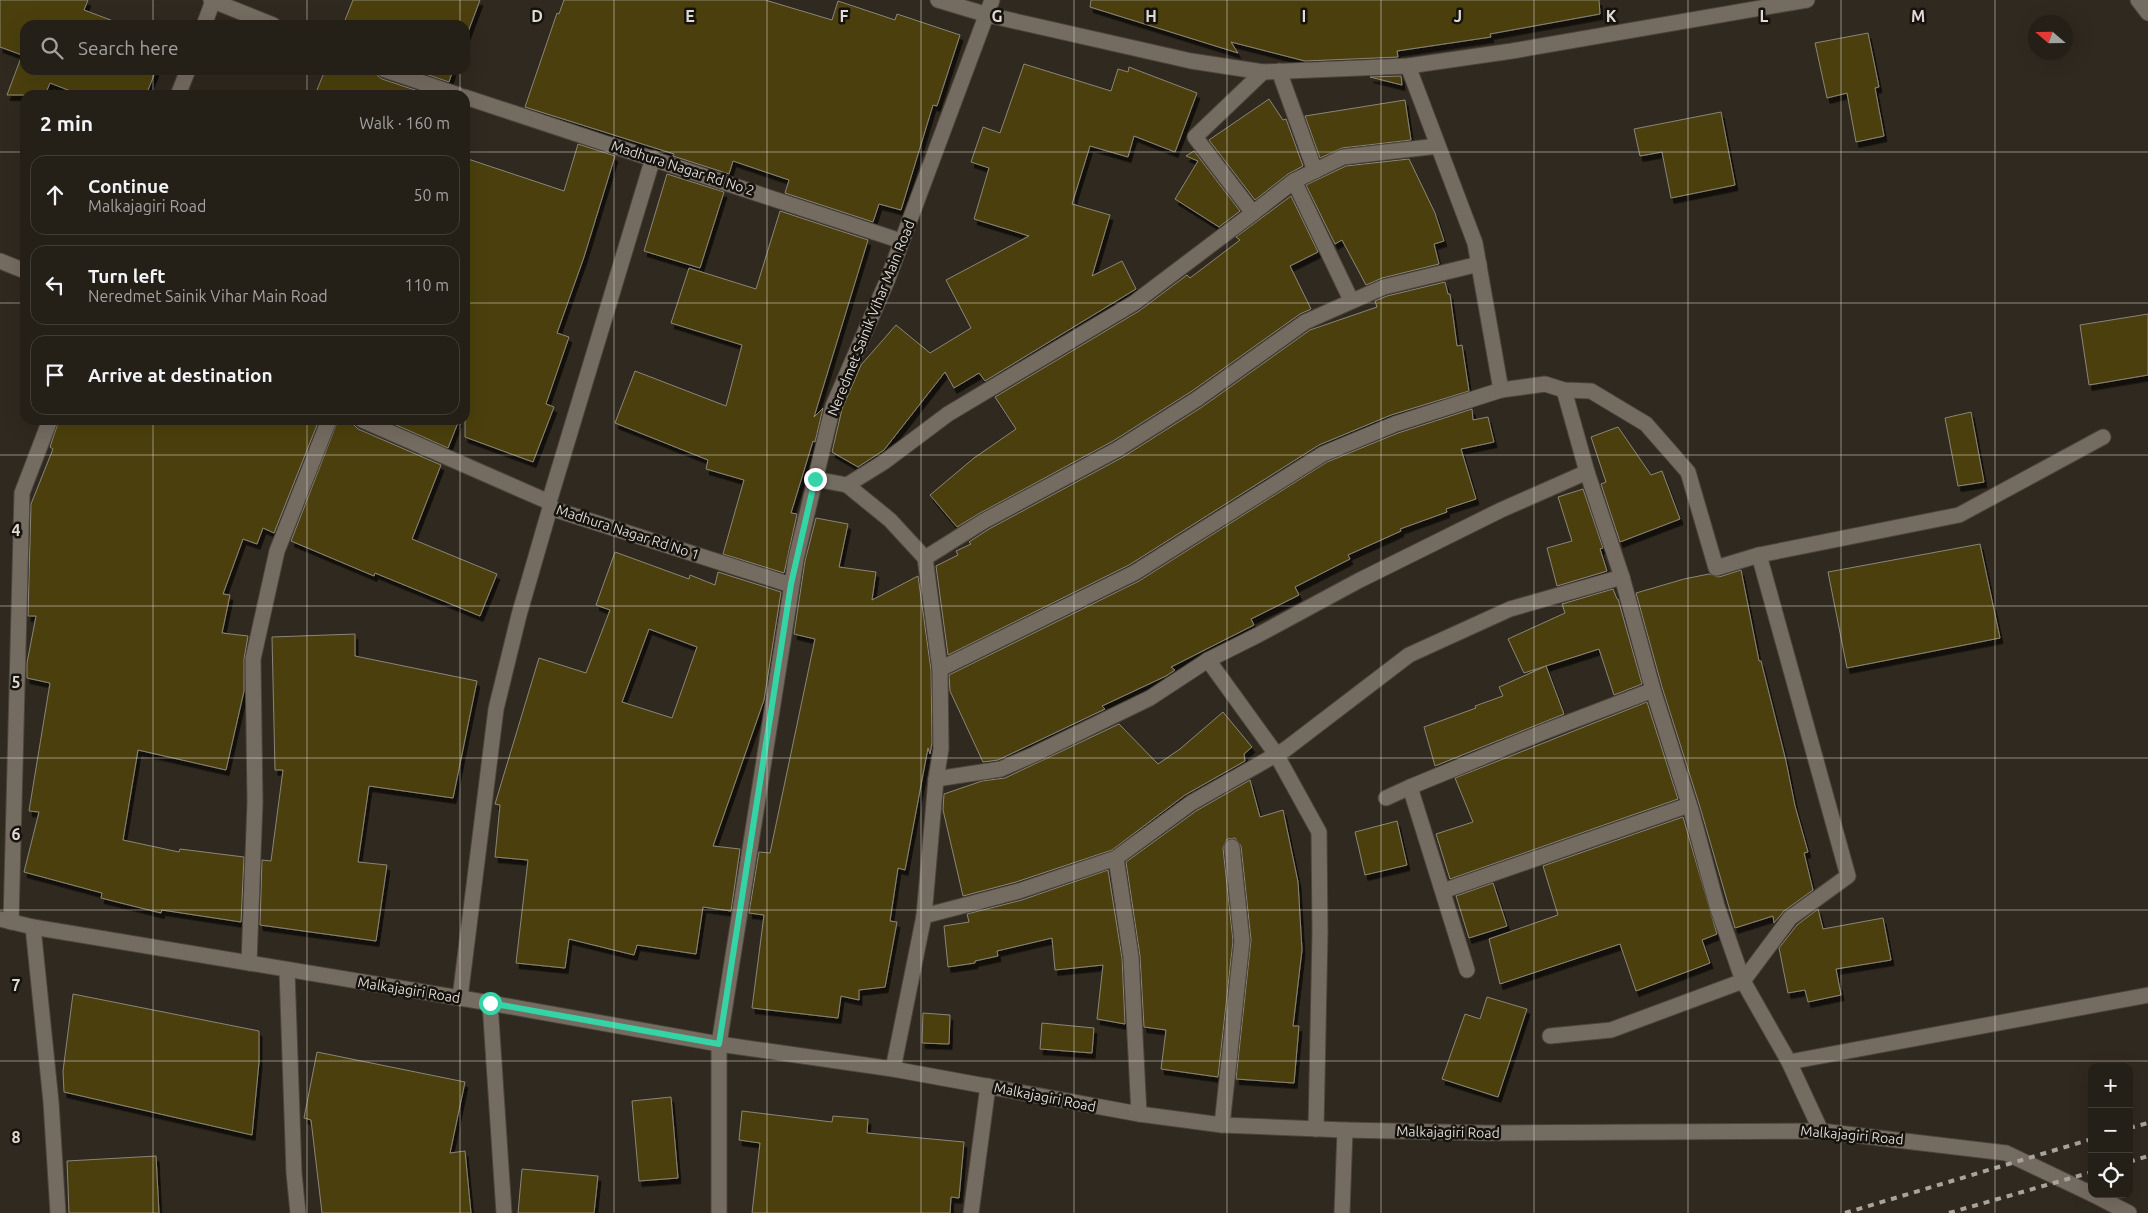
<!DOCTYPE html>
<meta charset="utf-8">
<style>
:root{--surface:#241f17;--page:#2c2720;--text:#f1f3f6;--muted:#a3a2a1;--line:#413d36}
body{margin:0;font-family:Ubuntu,sans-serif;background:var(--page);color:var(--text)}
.controls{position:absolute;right:15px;bottom:15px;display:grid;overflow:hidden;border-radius:10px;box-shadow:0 5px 20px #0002}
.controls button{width:45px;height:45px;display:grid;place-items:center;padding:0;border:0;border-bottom:1px solid var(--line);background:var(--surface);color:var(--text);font:25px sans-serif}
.compass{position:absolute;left:2028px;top:15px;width:45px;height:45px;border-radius:50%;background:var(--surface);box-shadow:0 5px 20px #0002;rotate:290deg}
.stop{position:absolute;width:15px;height:15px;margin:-11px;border:4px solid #35d4a7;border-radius:50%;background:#fff}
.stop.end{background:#35d4a7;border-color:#fff;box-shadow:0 1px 5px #0008}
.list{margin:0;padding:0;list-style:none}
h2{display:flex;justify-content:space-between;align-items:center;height:65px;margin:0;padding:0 20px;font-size:21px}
h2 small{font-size:16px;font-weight:400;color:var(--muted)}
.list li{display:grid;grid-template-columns:32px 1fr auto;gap:15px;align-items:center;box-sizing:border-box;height:80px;margin:0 10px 10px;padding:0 10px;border:1px solid var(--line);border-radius:15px}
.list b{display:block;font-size:19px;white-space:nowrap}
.list p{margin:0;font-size:16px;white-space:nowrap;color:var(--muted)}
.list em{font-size:16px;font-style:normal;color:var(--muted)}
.icon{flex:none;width:28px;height:28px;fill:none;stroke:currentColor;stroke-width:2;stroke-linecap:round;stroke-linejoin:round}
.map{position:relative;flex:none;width:2148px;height:1213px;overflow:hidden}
.search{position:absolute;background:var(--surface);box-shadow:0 5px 20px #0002;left:20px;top:20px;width:450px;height:55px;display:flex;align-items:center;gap:12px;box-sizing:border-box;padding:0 18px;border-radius:15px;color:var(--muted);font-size:19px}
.panel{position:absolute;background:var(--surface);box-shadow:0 5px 20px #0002;left:20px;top:90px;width:450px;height:335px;border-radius:15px}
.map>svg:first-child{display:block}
.building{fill:#4c400e;stroke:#898578;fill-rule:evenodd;filter:url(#shadow)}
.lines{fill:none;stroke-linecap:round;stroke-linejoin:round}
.lane-casing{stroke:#4c453d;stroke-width:17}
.street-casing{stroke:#4c453d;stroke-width:17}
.secondary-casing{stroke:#4c453d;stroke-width:17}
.lane{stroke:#756c61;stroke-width:15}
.street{stroke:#756c61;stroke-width:15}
.secondary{stroke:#756c61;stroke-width:15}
.rail{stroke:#a9a39c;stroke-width:4;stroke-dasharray:6 6;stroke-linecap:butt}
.route{stroke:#35d4a7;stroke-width:6}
.grid{fill:none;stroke:#dfdad4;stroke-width:1;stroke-opacity:0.55}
.labels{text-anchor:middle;stroke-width:5;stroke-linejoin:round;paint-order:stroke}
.street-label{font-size:14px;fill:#dfdad4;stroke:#16120e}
.grid-label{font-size:16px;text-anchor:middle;font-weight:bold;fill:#dfdad4;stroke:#16120e;stroke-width:5;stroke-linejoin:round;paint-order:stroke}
</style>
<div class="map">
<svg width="2148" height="1213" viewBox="0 0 2148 1213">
<defs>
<filter id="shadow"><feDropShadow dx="3" dy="5.5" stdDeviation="0" flood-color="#0009"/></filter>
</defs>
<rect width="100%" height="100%" fill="#30291f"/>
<g class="building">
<polygon points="0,0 88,0 84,10 124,25 25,25 25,70 156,70 146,95 81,95 50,83 45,95 7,95 22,55 0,47"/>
<polygon points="353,0 480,0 465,40 465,25 343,25"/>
<polygon points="564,0 765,0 832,20 838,1 895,20 897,14 960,35 937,106 933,105 901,210 879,204 873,222 785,193 789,180 733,161 729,174 673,156 674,154 525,107 557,13 559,14"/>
<polygon points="1091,0 1599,0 1600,14 1490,34 1491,37 1397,51 1398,57 1305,61 1231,42 1238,53 1090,7"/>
<polygon points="1868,33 1879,87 1875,88 1884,136 1856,142 1847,93 1827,98 1815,43"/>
<polygon points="1024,64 1111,91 1118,69 1128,72 1129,67 1197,93 1175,152 1134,136 1128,157 1090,146 1072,204 1110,215 1092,276 1122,261 1136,289 985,381 979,373 954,388 945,372 884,450 858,467 832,452 842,409 861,365 896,325 930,353 971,328 946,280 1029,236 974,219 989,168 971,162 983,127 1000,133"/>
<polygon points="325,70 376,70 378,76 382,79 430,95 315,95"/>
<polygon points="414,70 453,70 449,82"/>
<polygon points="1401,76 1402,85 1370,77"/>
<polygon points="1269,99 1283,120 1286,119 1303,166 1288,174 1255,200 1209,140"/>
<polygon points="1405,100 1411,140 1342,148 1320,158 1305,116"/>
<polygon points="1721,112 1735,185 1671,198 1662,152 1640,156 1634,129"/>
<polygon points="578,144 615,156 584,257 557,333 569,337 546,404 554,407 533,462 465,437 465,158 564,191"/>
<polygon points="1194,151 1240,211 1219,227 1175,199 1198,161 1186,156"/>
<polygon points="1409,159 1435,213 1444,241 1434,244 1439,264 1382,278 1366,285 1342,240 1335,244 1306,185 1346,166"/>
<polygon points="667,174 724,192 700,268 644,251"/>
<polygon points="1291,196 1318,252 1290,266 1311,309 1300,314 1192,391 1113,441 980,513 957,527 930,495 974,458 1016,429 995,397 1139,311 1187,275 1190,278 1240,240 1236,237"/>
<polygon points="780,211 868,240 814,417 823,408 815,442 813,441 791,513 797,514 784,573 723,554 744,480 706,469 708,460 615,423 635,371 726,406 742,345 671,323 689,268 756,289"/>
<polygon points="1445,282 1448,294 1450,294 1457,346 1462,345 1469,391 1391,415 1319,445 1129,565 948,655 936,566 958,555 956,551 971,544 969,542 989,529 1123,457 1202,407 1310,330 1377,307 1375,301 1387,296"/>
<polygon points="2148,314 2148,375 2089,385 2080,325"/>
<polygon points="1472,409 1473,420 1488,417 1494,442 1461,449 1476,499 1446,509 1447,512 1400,529 1401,531 1348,555 1350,559 1295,587 1299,595 1251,619 1254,625 1171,667 1175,670 1166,676 1102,706 1105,709 998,760 983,762 950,691 949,675 1139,581 1327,462 1398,433"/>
<polygon points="1971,412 1984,482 1958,486 1945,418"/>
<polygon points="59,420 319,420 274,533 263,528 257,544 243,539 223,594 230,595 222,633 248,636 244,659 244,691 226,770 138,750 123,840 179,852 180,849 244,857 241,922 162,910 161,913 101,898 102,893 24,872 39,812 29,811 50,683 27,678 27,663 36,616 28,616 31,504 53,449 50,447"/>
<polygon points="338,420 353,420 354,425 358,429 441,465 412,539 497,574 480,616 375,573 374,576 291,541"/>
<polygon points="385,420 459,420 448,448"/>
<polygon points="1618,427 1651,475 1662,471 1680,519 1620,542 1601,484 1606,482 1591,437"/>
<polygon points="1583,489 1603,548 1600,549 1607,571 1557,586 1547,548 1572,541 1558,497"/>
<polygon points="816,518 848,524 839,567 876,572 872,600 918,576 931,670 932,743 930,754 928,748 905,870 898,868 890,921 897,922 885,987 859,990 859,1000 841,996 838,1018 752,1008 764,915 749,913 759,852 770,853 815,639 794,634 805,561"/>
<polygon points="1980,544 2000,638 1847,668 1828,572"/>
<path d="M615 552 689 579 690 575 715 585 718 572 781 592 764 700 713 846 740 849 731 911 703 907 696 954 637 945 634 955 569 939 565 968 516 963 528 860 495 857 500 805 495 804 539 658 586 673 610 610 596 605ZM649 629 697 647 672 718 622 702Z"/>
<polygon points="1741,570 1759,661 1761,661 1786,761 1795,806 1808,852 1804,853 1813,890 1784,911 1774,923 1773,916 1735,928 1700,807 1662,687 1636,593 1684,579 1709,574 1719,577"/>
<polygon points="1613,589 1617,599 1618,599 1642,684 1614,695 1599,649 1524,673 1508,639 1565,613 1562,604"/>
<polygon points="355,634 355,656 477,681 453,798 369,786 358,862 387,865 376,941 260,925 262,860 271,861 283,770 275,770 272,637"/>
<polygon points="1546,666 1564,714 1435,766 1424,727 1476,708 1475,706 1503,696 1499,687"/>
<polygon points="1647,702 1678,799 1450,879 1436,834 1473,822 1455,778"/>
<polygon points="1223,712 1252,747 1244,754 1245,761 1185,795 1112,850 1016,882 963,896 943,810 944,794 982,781 1005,778 1119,724 1158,764 1180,749"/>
<polygon points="1250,780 1260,817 1283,810 1298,882 1302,950 1293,1026 1299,1026 1294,1083 1236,1079 1251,940 1241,846 1235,838 1227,839 1223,848 1233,941 1218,1077 1161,1069 1166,1030 1144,1027 1140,956 1126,862 1196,811"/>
<polygon points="1683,817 1717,934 1702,940 1710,963 1636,991 1620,944 1500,984 1489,939 1558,915 1543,866"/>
<polygon points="1397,821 1407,865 1365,875 1355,832"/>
<polygon points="1108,870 1122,958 1125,1024 1097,1019 1103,965 1055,970 1052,938 997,951 998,956 975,961 975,963 948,967 944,926 969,922 967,914 1022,900"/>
<polygon points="1493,883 1507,926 1469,938 1456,896"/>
<polygon points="1818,909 1823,929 1883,918 1891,960 1836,969 1841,995 1808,1002 1805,990 1788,993 1779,948 1797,925"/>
<polygon points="73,994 259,1031 259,1062 252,1135 64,1092 63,1071"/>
<polygon points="1487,997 1527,1009 1498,1097 1442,1079 1465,1014 1480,1019"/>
<polygon points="923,1013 950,1015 949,1044 922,1043"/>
<polygon points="1042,1023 1094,1028 1092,1053 1040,1049"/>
<polygon points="317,1052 465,1082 450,1153 465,1151 471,1213 322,1213 311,1120 304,1118"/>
<polygon points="671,1097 678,1178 639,1181 632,1101"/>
<polygon points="742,1111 832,1122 833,1116 868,1119 867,1133 964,1142 959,1198 951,1197 950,1213 752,1213 760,1143 739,1140"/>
<polygon points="156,1156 159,1213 69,1213 67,1161"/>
<polygon points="522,1169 598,1176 594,1213 518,1213"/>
</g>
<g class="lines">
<defs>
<polyline id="lane" points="1759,555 1959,515 2103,437"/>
<g id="street">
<polyline points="211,0 273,25"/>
<polyline points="938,0 988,15 1191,61 1263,72 1408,66 1512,51 1807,0"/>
<polyline points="2138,0 2148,13"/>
<polyline points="204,25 213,1"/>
<polyline points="385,70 459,95"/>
<polyline points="1279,71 1315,171"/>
<polyline points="178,95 188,70"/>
<polyline points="465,97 901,241"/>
<polyline points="1294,181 1343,157 1438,146"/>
<polyline points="1253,213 1294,181 1351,300"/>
<polyline points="0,261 25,271"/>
<polyline points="1501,390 1545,384 1564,390 1591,391 1646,424 1688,472 1716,568 1759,555 1848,876 1790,918 1743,981 1789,1062 1821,1131"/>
<polyline points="362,420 549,502 550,508 791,585"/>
<polyline points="815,479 847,485 890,520 925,558 940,669 1134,573 1323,454 1395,424 1501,390 1475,243 1408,66"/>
<polyline points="847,485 884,462 948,414 1134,303 1253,213 1195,137 1263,72"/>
<polyline points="549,502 653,158"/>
<polyline points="925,558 984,521 1118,449 1197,399 1305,322 1384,287 1479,264"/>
<polyline points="1208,660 1276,754 1319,832 1320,932 1316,1129"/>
<polyline points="936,779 1001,769 1035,754 1150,698 1208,660 1258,635 1358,581 1501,510 1587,472"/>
<polyline points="1410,787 1467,970"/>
<polyline points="1386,798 1410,787 1546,731 1653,690"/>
<polyline points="1116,858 1131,957 1139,1114"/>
<polyline points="1443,891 1689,805"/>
<polyline points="924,916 936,779 941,749 940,669"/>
<polyline points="11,922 22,493 50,420"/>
<polyline points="33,927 51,1102 58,1213"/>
<polyline points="249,963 255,802 253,659 277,551 329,420"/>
<polyline points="287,970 294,1173 298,1213"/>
<polyline points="460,998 496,709 519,615 550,508"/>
<polyline points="490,1003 504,1213"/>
<polyline points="1550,1036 1611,1030 1743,981 1717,906 1691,810 1653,690 1622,577 1587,472 1564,390"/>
<polyline points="1789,1062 2148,995"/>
<polyline points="893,1069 924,916 1019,891 1116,858 1191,803 1286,749 1409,655 1510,609 1622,577"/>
<polyline points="1222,1125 1242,941 1232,847"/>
<polyline points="719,1213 719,1044 796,559 833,406 887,281 992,0"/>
<polyline points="971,1213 988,1086"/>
<polyline points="1342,1213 1345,1130"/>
</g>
<g id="secondary">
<polyline points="0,919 33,927 490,1003 719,1044 893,1069 1139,1114 1222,1125 1345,1130 1487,1133 1821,1131 2006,1153 2092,1194"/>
<polyline points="2092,1194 2129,1213"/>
</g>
</defs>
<use href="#lane" class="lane-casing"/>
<use href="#street" class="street-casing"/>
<use href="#secondary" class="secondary-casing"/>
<use href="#lane" class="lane"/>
<use href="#street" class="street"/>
<use href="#secondary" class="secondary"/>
<g class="rail">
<polyline points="2129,1128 2148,1123"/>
<polyline points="2129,1162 2148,1156"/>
<polyline points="1845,1213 2092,1139"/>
<polyline points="1949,1213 2092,1172"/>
</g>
</g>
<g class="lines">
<polyline class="route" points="490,1003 719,1044 791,584 815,479"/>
</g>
<path class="grid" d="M153 0V25M307 0V25M460 0V25M614 0V1213M767 0V1213M921 0V1213M1074 0V1213M1227 0V1213M1381 0V1213M1534 0V1213M1688 0V1213M1841 0V1213M1995 0V1213M153 70V95M307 70V95M460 70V95M0 152H25M465 152H2148M0 303H25M465 303H2148M153 420V1213M307 420V1213M460 420V1213M0 455H2148M0 606H2148M0 758H2148M0 910H2148M0 1061H2148"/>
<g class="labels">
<g class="street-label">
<text transform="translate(683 168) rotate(18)" y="5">Madhura Nagar Rd No 2</text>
<text transform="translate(871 318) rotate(-68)" y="5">Neredmet Sainik Vihar Main Road</text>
<text transform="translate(628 532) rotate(18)" y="5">Madhura Nagar Rd No 1</text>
<text transform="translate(409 990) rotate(9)" y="5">Malkajagiri Road</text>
<text transform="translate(1045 1097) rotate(11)" y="5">Malkajagiri Road</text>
<text transform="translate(1448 1132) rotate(1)" y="5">Malkajagiri Road</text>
<text transform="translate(1852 1135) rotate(5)" y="5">Malkajagiri Road</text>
</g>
</g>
<g class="grid-label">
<text x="537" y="22">D</text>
<text x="690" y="22">E</text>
<text x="844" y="22">F</text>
<text x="997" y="22">G</text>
<text x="1151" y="22">H</text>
<text x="1304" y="22">I</text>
<text x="1458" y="22">J</text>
<text x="1611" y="22">K</text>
<text x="1764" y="22">L</text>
<text x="1918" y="22">M</text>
<text x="16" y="536">4</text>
<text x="16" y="688">5</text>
<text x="16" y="840">6</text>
<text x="16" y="991">7</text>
<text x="16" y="1143">8</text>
</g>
</svg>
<div class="controls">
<button>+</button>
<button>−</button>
<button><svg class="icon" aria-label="locate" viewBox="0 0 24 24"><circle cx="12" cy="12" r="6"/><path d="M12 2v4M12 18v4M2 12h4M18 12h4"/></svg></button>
</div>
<svg class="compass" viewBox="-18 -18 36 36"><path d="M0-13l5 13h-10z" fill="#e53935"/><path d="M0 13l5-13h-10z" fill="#a3a2a1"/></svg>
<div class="stop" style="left:490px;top:1003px"></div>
<div class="stop end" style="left:815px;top:479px"></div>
<div class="search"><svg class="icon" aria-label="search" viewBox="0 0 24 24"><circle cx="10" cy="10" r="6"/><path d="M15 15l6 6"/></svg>Search here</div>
<section class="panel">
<h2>2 min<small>Walk · 160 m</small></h2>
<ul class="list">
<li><svg class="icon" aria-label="ahead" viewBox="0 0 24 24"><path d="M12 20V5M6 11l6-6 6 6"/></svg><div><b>Continue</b><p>Malkajagiri Road</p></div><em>50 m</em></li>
<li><svg class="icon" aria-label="left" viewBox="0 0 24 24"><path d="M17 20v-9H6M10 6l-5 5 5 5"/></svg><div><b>Turn left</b><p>Neredmet Sainik Vihar Main Road</p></div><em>110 m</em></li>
<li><svg class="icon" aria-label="arrive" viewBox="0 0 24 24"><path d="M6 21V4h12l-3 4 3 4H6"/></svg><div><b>Arrive at destination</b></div></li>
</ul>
</section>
</div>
